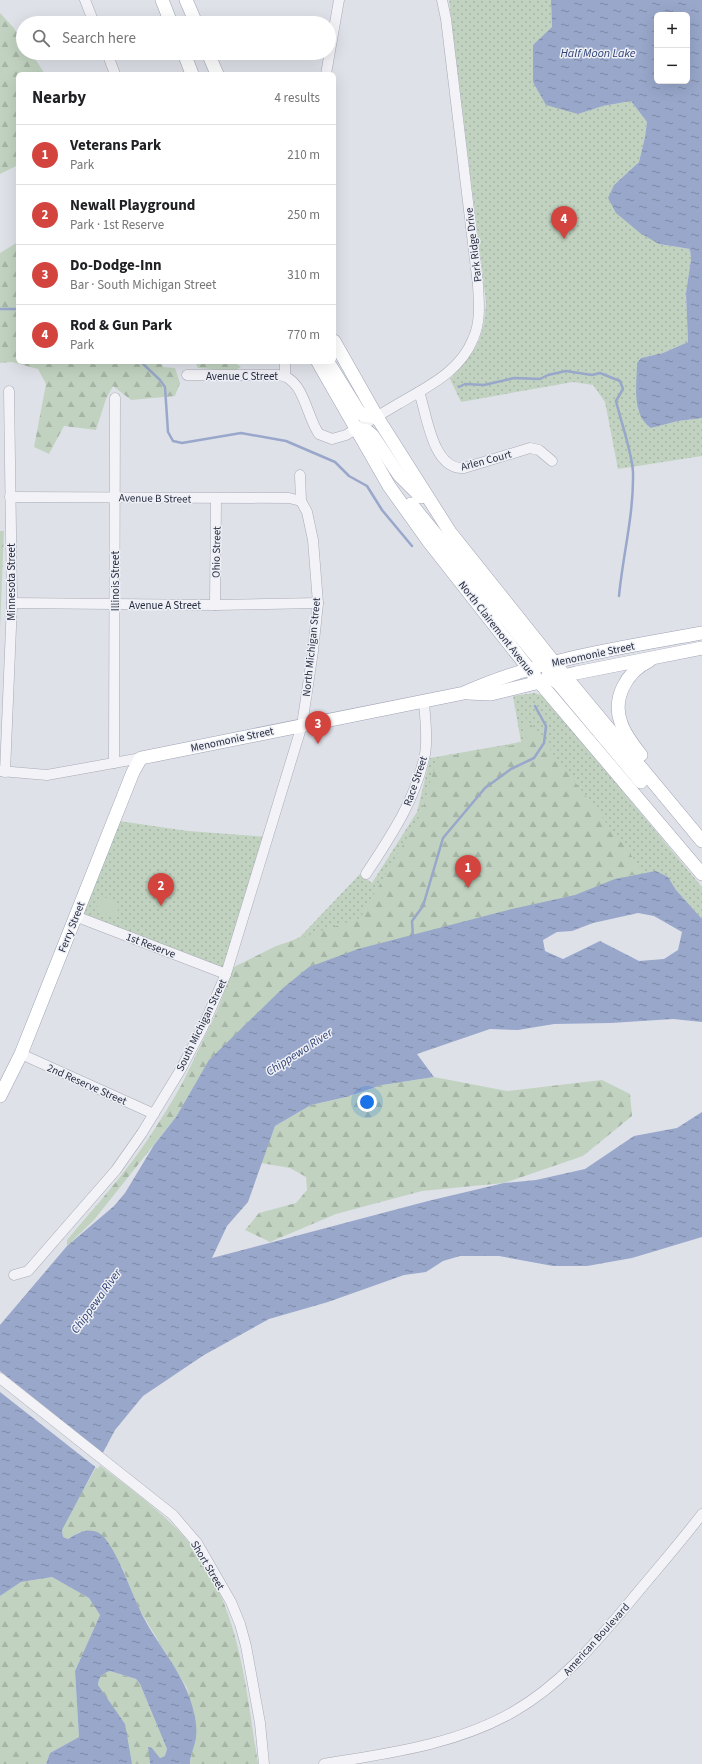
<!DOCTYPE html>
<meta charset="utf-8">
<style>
:root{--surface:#fff;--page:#f2f2f2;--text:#202124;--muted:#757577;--line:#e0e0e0;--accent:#d3443f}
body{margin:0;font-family:"Source Sans 3",sans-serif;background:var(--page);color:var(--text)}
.controls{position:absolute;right:12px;top:12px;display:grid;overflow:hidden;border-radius:6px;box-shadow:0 4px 16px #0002}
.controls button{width:36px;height:36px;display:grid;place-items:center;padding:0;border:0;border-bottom:1px solid var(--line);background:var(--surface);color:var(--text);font:20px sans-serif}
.you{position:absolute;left:367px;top:1102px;width:14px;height:14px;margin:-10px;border:3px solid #fff;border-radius:50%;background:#1a73e8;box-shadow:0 0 0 6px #1a73e833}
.badge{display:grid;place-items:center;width:26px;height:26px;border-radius:50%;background:var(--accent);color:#fff;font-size:13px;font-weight:700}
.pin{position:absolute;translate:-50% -33px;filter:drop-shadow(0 1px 2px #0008)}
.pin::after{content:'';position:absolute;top:21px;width:14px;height:12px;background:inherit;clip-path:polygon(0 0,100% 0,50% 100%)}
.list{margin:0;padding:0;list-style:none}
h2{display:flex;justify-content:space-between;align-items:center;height:52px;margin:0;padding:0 16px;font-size:17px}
h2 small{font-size:13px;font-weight:400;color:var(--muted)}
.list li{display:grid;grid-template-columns:26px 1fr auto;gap:12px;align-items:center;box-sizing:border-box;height:60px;padding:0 16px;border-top:1px solid var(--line)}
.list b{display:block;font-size:15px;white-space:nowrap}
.list p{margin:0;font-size:13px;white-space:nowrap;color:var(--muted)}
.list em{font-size:13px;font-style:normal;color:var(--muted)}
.icon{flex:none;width:22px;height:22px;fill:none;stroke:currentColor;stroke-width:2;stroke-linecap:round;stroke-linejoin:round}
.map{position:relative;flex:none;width:702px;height:1764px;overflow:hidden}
.search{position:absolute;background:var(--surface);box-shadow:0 4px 16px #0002;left:16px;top:16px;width:320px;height:44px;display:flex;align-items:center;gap:10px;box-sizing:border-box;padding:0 14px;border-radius:22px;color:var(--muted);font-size:15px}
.panel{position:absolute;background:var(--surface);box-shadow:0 4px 16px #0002;left:16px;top:72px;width:320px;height:292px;border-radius:6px}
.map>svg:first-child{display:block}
.grass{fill:url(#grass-dots)}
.forest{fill:url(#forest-firs)}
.pitch{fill:#c1d3c0}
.water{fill:url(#water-ripples);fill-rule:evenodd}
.pier{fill:#dfe1e9}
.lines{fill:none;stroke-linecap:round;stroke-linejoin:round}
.stream{stroke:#98a7ca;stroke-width:2.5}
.minor-casing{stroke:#a8abb6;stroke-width:11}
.major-casing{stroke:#9ea3b5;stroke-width:14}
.minor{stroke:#f2f2f7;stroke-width:10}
.major{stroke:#fff;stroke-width:13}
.labels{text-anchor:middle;stroke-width:3;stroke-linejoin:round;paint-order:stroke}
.street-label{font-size:11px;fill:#272c40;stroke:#eef0f6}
.water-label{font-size:12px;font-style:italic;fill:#304276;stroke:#eef0f6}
</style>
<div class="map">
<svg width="702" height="1764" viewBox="0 0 702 1764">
<defs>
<pattern id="grass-dots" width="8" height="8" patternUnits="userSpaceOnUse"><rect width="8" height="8" fill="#c1d3c0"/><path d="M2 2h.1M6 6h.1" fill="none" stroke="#a6b5a6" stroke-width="1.8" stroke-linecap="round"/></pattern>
<pattern id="forest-firs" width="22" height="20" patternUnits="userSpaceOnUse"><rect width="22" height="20" fill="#c1d3c0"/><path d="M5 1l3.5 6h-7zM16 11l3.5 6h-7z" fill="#a6b5a6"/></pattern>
<pattern id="water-ripples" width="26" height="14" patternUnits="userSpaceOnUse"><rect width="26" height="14" fill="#98a7ca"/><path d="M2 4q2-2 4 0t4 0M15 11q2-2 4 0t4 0" fill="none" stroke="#7c88a5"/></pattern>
</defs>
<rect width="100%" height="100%" fill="#dfe1e9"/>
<g class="grass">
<path d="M449 0H551L552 27 578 114 603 106 631 101 647 122 645 137 639 162 614 185 659 244 690 249 691 259 686 293 688 342 663 353 641 358 637 363 638 410 651 428 678 421 702 418V456L618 469 605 402 593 385 573 382 461 402 450 379C476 351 484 341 486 302Z"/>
<polygon points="534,693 541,695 547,700 702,887 702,919 676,890 668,877 181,1086 222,1001 232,968 300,937 360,874 372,883 417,812 430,758 521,742 513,696"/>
<polygon points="119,821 188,831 268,837 226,974 75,916"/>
</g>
<g class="forest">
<path d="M0 13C12 26 23 35 23 53H31L45 74H18V165L0 174Z"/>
<polygon points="18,242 18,362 161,362 163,367 175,368 180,383 175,396 131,400 113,386 106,399 96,430 64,426 49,454 34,447 46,384 38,369 12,362 0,363 0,253"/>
<polygon points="195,362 234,362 241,367 234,371 198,368"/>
<polygon points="0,531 4,531 0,629"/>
<path d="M525 717 644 872 615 879 575 895 512 909 358 949 283 988 209 1060 176 1117 94 1220 67 1246V1240C94 1208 122 1177 146 1142 182 1089 214 1029 232 968L276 946 360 918 421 814 437 758 525 743Z"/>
<polygon points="434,1077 507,1091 602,1080 630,1094 632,1116 583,1156 504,1183 422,1191 336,1214 270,1242 245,1230 259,1213 296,1203 307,1190 306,1177 290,1168 261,1163 275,1126 311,1105 346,1097 382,1085"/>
<path d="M98 1464C126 1485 153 1505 178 1530 239 1593 245 1682 258 1764H190L196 1729 187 1688 139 1609 122 1567 80 1532 68 1539 63 1537 62 1530 64 1524Z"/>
<polygon points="52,1577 89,1598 100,1615 75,1671 79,1737 50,1753 46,1764 0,1764 0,1596 21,1582"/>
<path d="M110 1671 136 1679 140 1684 167 1749 165 1756 160 1758 152 1748 149 1760 150 1764H132L98 1685C99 1676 102 1674 110 1671Z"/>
</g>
<polygon class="pitch" points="101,896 120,904 115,918 96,911"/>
<g class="water">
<path d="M551 0H702V418L678 421 651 428C631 414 637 385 637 363L641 358 663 353 688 342 686 293 691 259 690 249 659 244 640 233 616 213 608 198 614 185 639 162 645 137 647 122 631 101 603 106 578 114 546 105 533 82V45L552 27ZM657 15H687V81H657Z"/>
<path d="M656 871 668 877 676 890 702 919V1022L673 1019 611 1023 554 1024 518 1030 490 1029 417 1054 434 1077 382 1085 346 1097 311 1105 275 1126 248 1202 227 1226 212 1258 428 1201 504 1183 536 1180 585 1169 634 1136 677 1128 702 1112V1237L632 1258 587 1266H553L499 1256H460L443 1261 426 1272 404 1275 328 1302 269 1319 204 1355 143 1396 115 1430 62 1530 63 1537 68 1539C78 1533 87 1527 99 1533 114 1542 131 1591 139 1608 155 1644 186 1673 194 1713 196 1721 197 1730 196 1737 195 1746 190 1755 190 1764H150L148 1747 152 1748 160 1758 165 1756 167 1749 140 1684 136 1679 110 1671C102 1674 99 1676 98 1685L125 1724 132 1764H46L50 1753 79 1737 75 1671 100 1615 89 1598 52 1577 21 1582 0 1596V1325L67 1246 114 1206 125 1193 154 1145 176 1117 209 1060 283 988 309 967 358 949 512 909 575 895 615 879ZM638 913 654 916 682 932 678 950 664 959 639 961 600 941 563 959 545 951 543 940 557 932 572 931 593 923Z"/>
</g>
<polygon class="pier" points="0,1371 105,1455 98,1469 0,1392"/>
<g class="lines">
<g class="stream">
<polyline points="0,309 18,309"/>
<polyline points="141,362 160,380 165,387 168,432 173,441 182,443 241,433 286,441 335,462 349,476 367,486 382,510 412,546"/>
<path d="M459 387 465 384 484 385 514 378 540 379 548 375 566 371 592 375 600 373 620 381 623 389 616 401C621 422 632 452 633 472 634 514 623 554 619 596"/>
<polyline points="413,937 412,921 423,906 443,838 485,788 511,769 534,758 544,743 546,726 535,706"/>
</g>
<defs>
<g id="minor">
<polyline points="85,0 94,23"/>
<polyline points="107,53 115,74"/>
<polyline points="326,74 339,0"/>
<path d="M187 375H278C304 377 306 416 319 434L332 439 346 435C363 425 381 414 398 404 427 387 460 372 473 339 481 322 479 303 478 285L446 19 442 0"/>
<polyline points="285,376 285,362"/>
<path d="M419 392C427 414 432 470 464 468L530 448 539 450 552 461"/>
<polyline points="10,497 289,498 301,501"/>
<polyline points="12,603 215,605 318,603"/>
<polyline points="215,605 216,499"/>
<polyline points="114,763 115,398"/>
<polyline points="0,771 47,775 141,758"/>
<polyline points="5,772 12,603 9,391"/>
<path d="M366 874C391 836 416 799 425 754 428 738 425 718 424 702"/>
<polyline points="75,916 226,974"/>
<polyline points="21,1054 154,1114"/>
<polyline points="14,1275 28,1271 116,1170 142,1133 181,1069 202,1029 226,974 302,725 313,651 318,603 313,540 307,512 301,501 300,475"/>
<polyline points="0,1378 173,1515 197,1543 231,1602 240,1624 246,1646 260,1723 264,1764"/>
<path d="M324 1764C389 1753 455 1745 513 1712 562 1684 597 1641 633 1598 656 1570 680 1543 702 1514"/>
</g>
<g id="major">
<polyline points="162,0 171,23"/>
<polyline points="186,0 196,23"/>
<polyline points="184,53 192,74"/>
<polyline points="208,53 217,74"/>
<polyline points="334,341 377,417 450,532 565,676 702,841"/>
<polyline points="318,362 389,486 429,542 540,683 702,874"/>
<polyline points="328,362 359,412 363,415 377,417"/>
<polyline points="355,429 367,431 373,436 399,475 421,497"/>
<polyline points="411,504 536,656 551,668"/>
<polyline points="548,675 559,684 641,782"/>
<polyline points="468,693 491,694 576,673 702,648"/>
<path d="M641 755C633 745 625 735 621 723 612 699 626 672 649 661"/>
<path d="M0 1096 21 1054 133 772 141 758 464 693C539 659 621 648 702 633"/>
</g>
</defs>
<use href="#minor" class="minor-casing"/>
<use href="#major" class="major-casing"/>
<use href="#minor" class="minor"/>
<use href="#major" class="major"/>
</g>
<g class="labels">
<g class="street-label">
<text transform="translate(473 245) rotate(-97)" y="4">Park Ridge Drive</text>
<text x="242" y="380">Avenue C Street</text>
<text transform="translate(486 460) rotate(-15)" y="4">Arlen Court</text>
<text transform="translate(155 498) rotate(1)" y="4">Avenue B Street</text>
<text transform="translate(216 552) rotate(-89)" y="4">Ohio Street</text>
<text transform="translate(115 581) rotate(-90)" y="4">Illinois Street</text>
<text transform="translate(11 582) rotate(-90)" y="4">Minnesota Street</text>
<text x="165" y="609">Avenue A Street</text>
<text transform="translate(497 628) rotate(52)" y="4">North Clairemont Avenue</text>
<text transform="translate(311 647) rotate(-84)" y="4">North Michigan Street</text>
<text transform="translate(593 654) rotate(-12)" y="4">Menomonie Street</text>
<text transform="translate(232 739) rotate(-12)" y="4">Menomonie Street</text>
<text transform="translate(415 781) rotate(-71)" y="4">Race Street</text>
<text transform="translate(71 927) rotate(-68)" y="4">Ferry Street</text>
<text transform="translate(151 945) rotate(21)" y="4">1st Reserve</text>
<text transform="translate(201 1025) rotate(-64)" y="4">South Michigan Street</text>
<text transform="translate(87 1084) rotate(24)" y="4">2nd Reserve Street</text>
<text transform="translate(208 1565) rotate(59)" y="4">Short Street</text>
<text transform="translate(596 1639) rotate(-48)" y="4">American Boulevard</text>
</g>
<g class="water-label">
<text x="598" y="57">Half Moon Lake</text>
<text transform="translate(299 1052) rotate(-33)" y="4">Chippewa River</text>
<text transform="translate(96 1301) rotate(-54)" y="4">Chippewa River</text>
</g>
</g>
</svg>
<div class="controls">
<button>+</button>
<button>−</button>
</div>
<div class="you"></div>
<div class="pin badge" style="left:468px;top:888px">1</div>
<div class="pin badge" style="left:161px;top:906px">2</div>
<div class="pin badge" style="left:318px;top:744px">3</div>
<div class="pin badge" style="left:564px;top:239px">4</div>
<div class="search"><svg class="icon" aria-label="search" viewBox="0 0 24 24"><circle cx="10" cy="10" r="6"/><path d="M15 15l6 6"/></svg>Search here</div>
<section class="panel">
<h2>Nearby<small>4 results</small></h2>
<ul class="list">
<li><span class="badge">1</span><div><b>Veterans Park</b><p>Park</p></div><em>210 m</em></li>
<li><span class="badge">2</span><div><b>Newall Playground</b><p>Park · 1st Reserve</p></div><em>250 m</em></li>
<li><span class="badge">3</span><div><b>Do-Dodge-Inn</b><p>Bar · South Michigan Street</p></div><em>310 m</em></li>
<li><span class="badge">4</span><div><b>Rod &amp; Gun Park</b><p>Park</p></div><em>770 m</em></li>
</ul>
</section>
</div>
